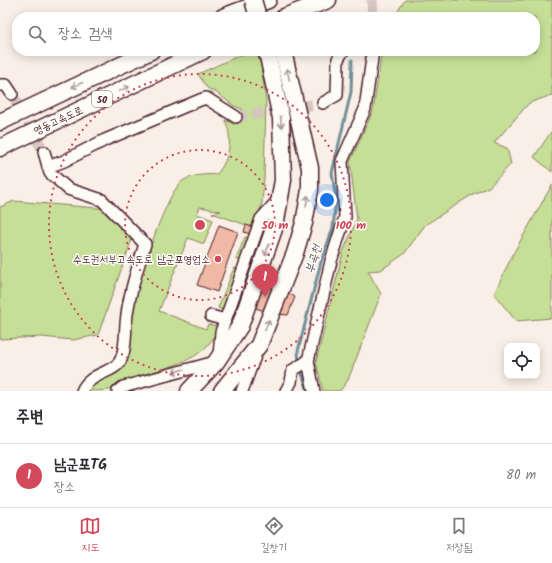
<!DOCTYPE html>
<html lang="ko">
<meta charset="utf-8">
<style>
:root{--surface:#fff;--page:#f2f2f3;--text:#2b2b33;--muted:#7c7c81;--line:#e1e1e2;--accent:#d1495b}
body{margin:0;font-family:Kalam,"Poor Story",sans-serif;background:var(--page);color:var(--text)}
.controls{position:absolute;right:12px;bottom:12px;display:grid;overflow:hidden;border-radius:8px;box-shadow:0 2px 10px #0003}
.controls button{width:36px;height:36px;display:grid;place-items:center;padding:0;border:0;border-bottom:1px solid var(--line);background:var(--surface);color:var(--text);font:20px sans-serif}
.you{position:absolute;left:327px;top:200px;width:14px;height:14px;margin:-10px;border:3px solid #fff;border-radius:50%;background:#1a73e8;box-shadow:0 0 0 6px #1a73e833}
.badge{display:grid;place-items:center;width:26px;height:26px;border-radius:50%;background:var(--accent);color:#fff;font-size:13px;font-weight:700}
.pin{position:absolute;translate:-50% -33px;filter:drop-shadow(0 1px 2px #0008)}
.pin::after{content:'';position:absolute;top:21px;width:14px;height:12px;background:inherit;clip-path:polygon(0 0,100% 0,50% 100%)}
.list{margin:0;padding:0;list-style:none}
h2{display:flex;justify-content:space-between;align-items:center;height:52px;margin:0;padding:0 16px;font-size:17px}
h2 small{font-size:13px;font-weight:400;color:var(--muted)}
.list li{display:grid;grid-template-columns:26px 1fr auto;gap:12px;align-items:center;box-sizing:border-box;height:64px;padding:0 16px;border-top:1px solid var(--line)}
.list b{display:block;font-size:15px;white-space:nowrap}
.list p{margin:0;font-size:13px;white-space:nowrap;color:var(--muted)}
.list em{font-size:13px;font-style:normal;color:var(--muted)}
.icon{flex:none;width:22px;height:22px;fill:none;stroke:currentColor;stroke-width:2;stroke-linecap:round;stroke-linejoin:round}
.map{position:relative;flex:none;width:552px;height:391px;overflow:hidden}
.search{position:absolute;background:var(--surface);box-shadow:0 2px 10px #0003;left:12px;right:12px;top:12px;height:44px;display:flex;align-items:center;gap:10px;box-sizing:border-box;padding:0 14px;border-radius:16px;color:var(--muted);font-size:15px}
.sheet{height:116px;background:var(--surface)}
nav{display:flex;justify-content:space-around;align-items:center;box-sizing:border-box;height:56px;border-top:1px solid var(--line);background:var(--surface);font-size:11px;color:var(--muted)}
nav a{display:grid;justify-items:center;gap:2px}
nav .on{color:var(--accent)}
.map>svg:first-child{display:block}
.green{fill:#c5df96;stroke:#887f60}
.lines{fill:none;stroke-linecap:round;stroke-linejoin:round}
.stream{stroke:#719098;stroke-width:3}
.building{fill:#f0b9a5;stroke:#4a1f2b}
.minor-tunnel{stroke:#d7c5c1;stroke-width:11;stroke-dasharray:11 5.5;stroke-linecap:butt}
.minor-casing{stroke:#4a1f2b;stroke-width:14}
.highway-casing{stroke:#4a1f2b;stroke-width:19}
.minor{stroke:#fdfcf7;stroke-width:11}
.highway{stroke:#fdfcf7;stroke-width:16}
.highway-bridge-casing{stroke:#4a1f2b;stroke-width:19;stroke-linecap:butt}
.highway-bridge{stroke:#fdfcf7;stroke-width:16}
.oneway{stroke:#ac999b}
.ring{fill:none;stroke:#d1495b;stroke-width:2;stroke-dasharray:2 4}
.poi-dot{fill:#d1495b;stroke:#fdfcf7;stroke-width:1.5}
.labels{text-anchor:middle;stroke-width:3;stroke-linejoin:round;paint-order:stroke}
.shield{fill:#fdfcf7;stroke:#806168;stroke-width:1}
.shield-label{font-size:10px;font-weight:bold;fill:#4a1f2b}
.street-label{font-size:11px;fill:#4a1f2b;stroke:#fdfcf7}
.poi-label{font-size:11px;fill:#4a1f2b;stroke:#fdfcf7;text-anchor:end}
.water-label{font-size:12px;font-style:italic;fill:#5e5862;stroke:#fdfcf7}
.centre{fill:#d1495b;stroke:#fdfcf7;stroke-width:2}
.ring-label{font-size:12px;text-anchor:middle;font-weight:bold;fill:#d1495b;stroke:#fdfcf7;stroke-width:3;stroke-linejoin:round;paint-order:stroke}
</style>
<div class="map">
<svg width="552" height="391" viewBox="0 0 552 391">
<rect width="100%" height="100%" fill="#faefe7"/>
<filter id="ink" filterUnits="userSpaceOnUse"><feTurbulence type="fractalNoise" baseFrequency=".025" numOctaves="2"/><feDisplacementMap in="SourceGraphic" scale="8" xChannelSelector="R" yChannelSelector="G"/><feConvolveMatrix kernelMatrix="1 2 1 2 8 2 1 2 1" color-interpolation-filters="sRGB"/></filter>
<g filter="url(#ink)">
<g class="green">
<polygon points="405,0 552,0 552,95 529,103 494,143 507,148 511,164 489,187 473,194 425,225 404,254 381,270 368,271 381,294 348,380 340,391 323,391 316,362 343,252 357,219 350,162 373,111 382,51 535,51 535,17 394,17"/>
<path d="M249 51H256L261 65 266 100 264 179 262 203 255 227 242 261 236 259 245 237 249 238 252 227 212 213 221 211 200 207 197 214 213 220 204 244 188 238 159 311 206 329 208 324 219 327C204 365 164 366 131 379 123 382 117 388 109 390 103 391 92 391 85 391L93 382 113 371C122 339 161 192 184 180 194 174 207 175 217 174 230 158 233 138 225 120L234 124 243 120 242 109 234 106 217 93 207 88 198 74Z"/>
<polygon points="551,132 552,132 552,172 534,157"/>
<polygon points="552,185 552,318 516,321 494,294 513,254"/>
<polygon points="14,201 121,210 132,239 98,335 73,340 41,337 0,339 0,207"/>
<polygon points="234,268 240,270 225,311 218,308"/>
</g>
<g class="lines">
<g class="stream">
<polyline points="299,363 298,351 321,262 333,228 336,199 332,173 351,92 352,60"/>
<polyline points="300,368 308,391"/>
</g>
</g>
<g class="building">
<polygon points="219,225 238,232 217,292 197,285"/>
<polygon points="246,225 252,227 250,234 244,232"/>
<polygon points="240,278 268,281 277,284 287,292 295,297 288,315 275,314 252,307 235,296"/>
</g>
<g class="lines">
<g class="minor-tunnel">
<polyline points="372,0 373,17"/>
<polyline points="12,94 44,152"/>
<polyline points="236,117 323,103"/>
</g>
<defs>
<g id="minor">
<polyline points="0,85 6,85 12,94"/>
<polyline points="323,103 337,95 338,59 343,51"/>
<path d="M44 152 50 173 68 189 102 200 145 244C137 270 128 297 126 324 125 335 126 355 118 364 110 373 89 374 82 391"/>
<polyline points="48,167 64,161 105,140 200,100 206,98 236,117"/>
<polyline points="211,316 225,320"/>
<polyline points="219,356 221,332 261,219 279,199"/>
<polyline points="118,391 123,387 215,362"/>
<polyline points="242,391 255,356"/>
<polyline points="286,391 291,382 293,370 308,361"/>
<polyline points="314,391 308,361 331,261 345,217 342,161 365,109 373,51"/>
</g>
<g id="highway">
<polyline points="223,17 268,0"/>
<polyline points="284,17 328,0"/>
<polyline points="0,122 151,51"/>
<polyline points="0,148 203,51"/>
<polyline points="189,391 216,362 240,326 275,226 283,180 281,118 267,51"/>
<polyline points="222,391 259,345 295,253 304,223 310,190 310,168 283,51"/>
</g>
</defs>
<use href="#minor" class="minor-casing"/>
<use href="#highway" class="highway-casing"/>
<use href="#minor" class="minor"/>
<use href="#highway" class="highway"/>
<defs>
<polyline id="highway-bridge" points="253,0 258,17"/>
</defs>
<use href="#highway-bridge" class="highway-bridge-casing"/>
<use href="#highway-bridge" class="highway-bridge"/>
</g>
<defs><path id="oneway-shaft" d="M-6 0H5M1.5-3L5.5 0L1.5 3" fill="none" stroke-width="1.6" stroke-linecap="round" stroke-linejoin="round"/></defs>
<g class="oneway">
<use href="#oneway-shaft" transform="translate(288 74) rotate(-103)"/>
<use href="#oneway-shaft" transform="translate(77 85) rotate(155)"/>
<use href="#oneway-shaft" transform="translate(124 89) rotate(-25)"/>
<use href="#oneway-shaft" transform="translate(281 122) rotate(86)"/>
<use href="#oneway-shaft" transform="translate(307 201) rotate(-80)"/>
<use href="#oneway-shaft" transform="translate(267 250) rotate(110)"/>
<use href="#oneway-shaft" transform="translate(267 325) rotate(-69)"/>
<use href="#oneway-shaft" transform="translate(178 371) rotate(164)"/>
</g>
</g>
<g class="ring">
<circle cx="200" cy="225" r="75"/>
<circle cx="200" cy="225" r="151"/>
</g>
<circle class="poi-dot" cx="218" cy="259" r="4"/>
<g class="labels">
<rect class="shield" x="92" y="91" width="20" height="16" rx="3"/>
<g class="shield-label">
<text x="102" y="103">50</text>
</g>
<g class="street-label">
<text transform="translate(58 120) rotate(-25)" y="4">영동고속도로</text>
</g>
<g class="poi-label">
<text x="210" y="263">수도권서부고속도로 남군포영업소</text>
</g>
<g class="water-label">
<text transform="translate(313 259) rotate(-73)" y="4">부곡천</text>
</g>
</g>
<circle cx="200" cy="225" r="6" class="centre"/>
<g class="ring-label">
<text x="275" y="229">50 m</text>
<text x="351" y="229">100 m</text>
</g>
</svg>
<div class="controls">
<button><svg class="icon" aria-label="locate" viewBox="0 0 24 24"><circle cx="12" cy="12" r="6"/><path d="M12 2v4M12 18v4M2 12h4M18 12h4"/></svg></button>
</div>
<div class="you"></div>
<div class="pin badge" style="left:265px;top:297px">1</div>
<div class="search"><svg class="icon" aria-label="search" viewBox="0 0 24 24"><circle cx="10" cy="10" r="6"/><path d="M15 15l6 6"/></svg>장소 검색</div>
</div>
<section class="sheet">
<h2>주변<small></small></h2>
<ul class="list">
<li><span class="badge">1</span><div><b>남군포TG</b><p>장소</p></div><em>80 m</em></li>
</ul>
</section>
<nav>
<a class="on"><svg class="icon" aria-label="map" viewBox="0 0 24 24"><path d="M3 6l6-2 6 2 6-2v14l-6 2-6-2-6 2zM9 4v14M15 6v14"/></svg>지도</a>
<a><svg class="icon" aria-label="directions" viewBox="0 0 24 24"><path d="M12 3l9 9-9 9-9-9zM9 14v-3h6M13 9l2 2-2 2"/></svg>길찾기</a>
<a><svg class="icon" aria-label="saved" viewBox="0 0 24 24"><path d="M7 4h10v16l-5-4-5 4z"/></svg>저장됨</a>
</nav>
